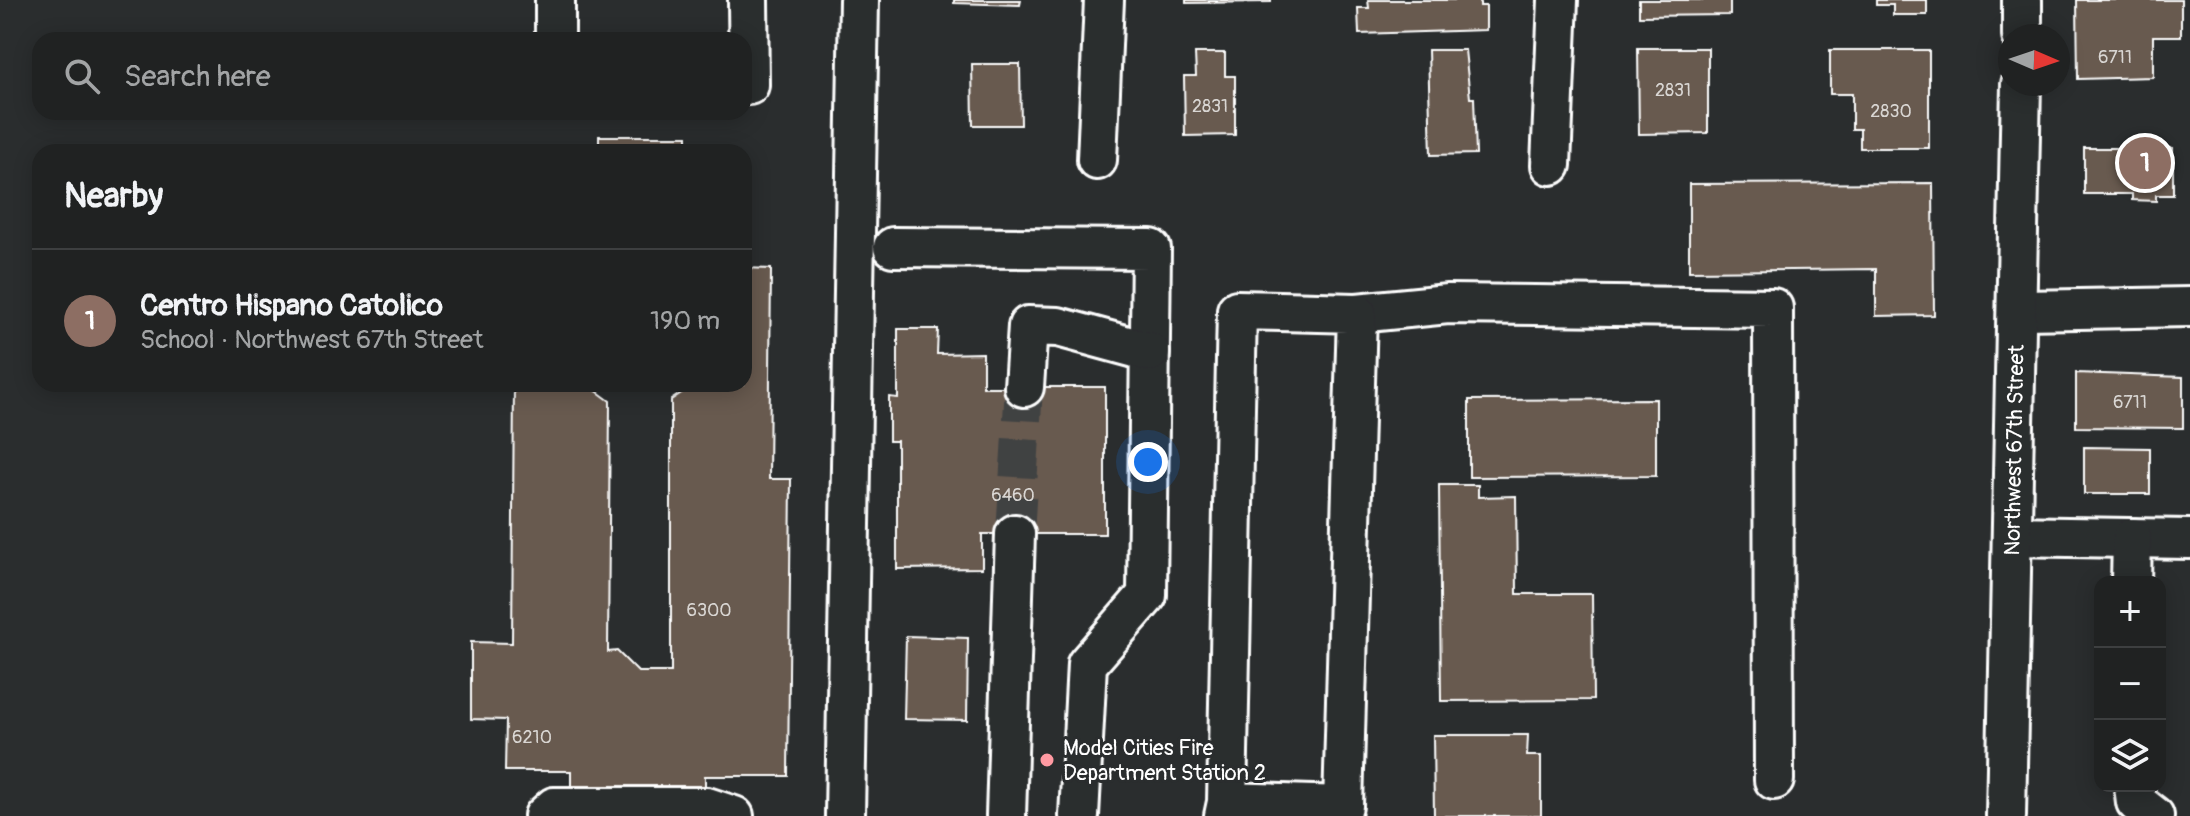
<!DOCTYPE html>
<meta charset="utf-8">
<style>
:root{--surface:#202222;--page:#2d2f2f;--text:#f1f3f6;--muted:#a2a4a5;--line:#3d3f40;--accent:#ea580c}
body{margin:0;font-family:Pangolin,sans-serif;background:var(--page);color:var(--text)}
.controls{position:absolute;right:24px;bottom:24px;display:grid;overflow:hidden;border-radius:16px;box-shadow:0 4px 20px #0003}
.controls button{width:72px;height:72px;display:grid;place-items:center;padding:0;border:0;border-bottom:2px solid var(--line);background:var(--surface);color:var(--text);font:40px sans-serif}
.compass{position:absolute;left:1998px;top:24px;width:72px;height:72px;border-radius:50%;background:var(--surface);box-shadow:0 4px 20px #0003;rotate:92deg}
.you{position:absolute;left:1148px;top:462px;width:28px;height:28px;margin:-20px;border:6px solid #fff;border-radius:50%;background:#1a73e8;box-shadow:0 0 0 12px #1a73e833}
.badge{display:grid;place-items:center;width:52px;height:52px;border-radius:50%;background:var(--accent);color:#fff;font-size:26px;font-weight:700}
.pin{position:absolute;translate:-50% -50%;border:4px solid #fff;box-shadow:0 2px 8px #0006}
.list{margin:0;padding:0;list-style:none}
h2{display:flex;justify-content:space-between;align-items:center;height:104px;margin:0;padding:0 32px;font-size:34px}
h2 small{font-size:26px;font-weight:400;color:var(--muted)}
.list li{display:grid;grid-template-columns:52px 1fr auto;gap:24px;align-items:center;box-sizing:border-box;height:144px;padding:0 32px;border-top:2px solid var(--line)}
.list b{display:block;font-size:30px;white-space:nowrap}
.list p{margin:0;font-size:26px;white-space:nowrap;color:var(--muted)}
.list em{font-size:26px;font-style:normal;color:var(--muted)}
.icon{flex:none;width:44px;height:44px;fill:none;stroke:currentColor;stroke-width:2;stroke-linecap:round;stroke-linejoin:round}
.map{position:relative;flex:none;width:2190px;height:816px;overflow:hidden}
.search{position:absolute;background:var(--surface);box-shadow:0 4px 20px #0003;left:32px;top:32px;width:720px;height:88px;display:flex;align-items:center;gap:20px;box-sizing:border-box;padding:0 28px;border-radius:24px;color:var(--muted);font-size:30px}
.panel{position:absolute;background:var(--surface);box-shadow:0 4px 20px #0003;left:32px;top:144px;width:720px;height:248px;border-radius:24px}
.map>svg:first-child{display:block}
.building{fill:#685a4f;stroke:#fff;stroke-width:2}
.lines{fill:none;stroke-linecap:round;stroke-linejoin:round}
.minor-tunnel{stroke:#3f4243;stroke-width:38;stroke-dasharray:38 19;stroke-linecap:butt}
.minor-casing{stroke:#fff;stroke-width:44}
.minor{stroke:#2a2d2e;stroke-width:38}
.poi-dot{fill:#ff9aa2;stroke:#2a2d2e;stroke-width:3}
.labels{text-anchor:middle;stroke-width:6;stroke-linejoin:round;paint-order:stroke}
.number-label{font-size:18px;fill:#d9d6d3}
.street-label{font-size:22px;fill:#fff;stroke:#2a2d2e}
.poi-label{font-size:22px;fill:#fff;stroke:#2a2d2e;text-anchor:start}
</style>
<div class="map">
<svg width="2190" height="816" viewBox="0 0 2190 816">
<rect width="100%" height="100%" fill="#2a2d2e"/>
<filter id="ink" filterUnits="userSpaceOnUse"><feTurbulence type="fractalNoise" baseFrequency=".0125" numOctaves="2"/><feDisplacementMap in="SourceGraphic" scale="16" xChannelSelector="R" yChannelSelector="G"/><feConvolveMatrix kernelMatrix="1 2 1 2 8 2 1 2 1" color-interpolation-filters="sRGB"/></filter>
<g filter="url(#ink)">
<g class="building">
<polygon points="954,0 1021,0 1020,5 954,3"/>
<polygon points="1186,0 1271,0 1271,2 1186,3"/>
<polygon points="1368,0 1480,0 1480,6 1486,6 1486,30 1359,34 1358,8 1369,8"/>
<polygon points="1639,0 1730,0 1730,15 1639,16"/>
<polygon points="1876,0 1927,0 1927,15 1893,15 1893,5 1876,5"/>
<polygon points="2077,0 2181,0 2181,36 2153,36 2153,77 2078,79"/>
<polygon points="1638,48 1708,48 1708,133 1639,134"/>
<polygon points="1428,50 1465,50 1470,98 1474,98 1476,154 1431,155"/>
<polygon points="1830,50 1929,50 1929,148 1860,148 1860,129 1852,129 1852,94 1830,94"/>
<polygon points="1195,53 1225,53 1225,76 1235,76 1235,135 1185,136 1184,76 1196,76"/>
<polygon points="972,64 1020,64 1021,125 973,125"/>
<rect x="599" y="136" width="88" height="16"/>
<polygon points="2084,148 2173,148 2173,195 2156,195 2156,201 2132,200 2132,194 2084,194"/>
<polygon points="1933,183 1934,315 1876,316 1876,269 1689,271 1689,184"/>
<polygon points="744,268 771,269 769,479 791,479 788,776 705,776 705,797 571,796 571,771 505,771 506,720 471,719 471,642 512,643 514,384 587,384 610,401 608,652 617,651 638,672 671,672 671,400 695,384 744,384"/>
<polygon points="898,329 938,329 937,354 983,353 983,387 1105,387 1105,534 982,534 982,568 897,569 897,441 889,441 889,397 898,398"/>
<polygon points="2076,373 2183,377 2183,428 2076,427"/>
<polygon points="1656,399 1656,476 1469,477 1469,400"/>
<polygon points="2084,447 2150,448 2150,494 2084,494"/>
<polygon points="1439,485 1478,485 1478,497 1516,496 1517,594 1592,594 1593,700 1441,701"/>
<polygon points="906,636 968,638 967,720 904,719"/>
<polygon points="1433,735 1528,735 1527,756 1541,756 1541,816 1434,816"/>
</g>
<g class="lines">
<polyline class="minor-tunnel" points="1015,534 1024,387"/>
<defs>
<g id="minor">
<polyline points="2022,36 2022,0"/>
<polyline points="555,40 555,0"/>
<polyline points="744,85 749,85 748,0"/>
<polyline points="1097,160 1104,0"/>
<polyline points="1551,165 1558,0"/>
<polyline points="893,247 1151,249 1147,595 1087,664 1079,816"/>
<polyline points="2017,310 2190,307"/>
<polyline points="1357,313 1448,304 1773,308 1774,780"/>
<polyline points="1024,387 1028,326 1058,327 1150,352"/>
<polyline points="2013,536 2190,539"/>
<polyline points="2131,582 2132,538"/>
<polyline points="2134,786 2136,802 2154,816"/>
<polyline points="544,816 554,807 707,807 734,816"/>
<polyline points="845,816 859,0"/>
<polyline points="1006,816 1015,534"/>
<polyline points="1224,816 1227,802 1237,310 1357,313 1343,806 1227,802"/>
<path id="s1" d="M2006 816 2021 84"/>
</g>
</defs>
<use href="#minor" class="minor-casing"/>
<use href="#minor" class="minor"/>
</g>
</g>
<circle class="poi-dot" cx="1047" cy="760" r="8"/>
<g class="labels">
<g class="number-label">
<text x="2115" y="63">6711</text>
<text x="1673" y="96">2831</text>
<text x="1210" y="112">2831</text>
<text x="1891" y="117">2830</text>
<text x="2130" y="408">6711</text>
<text x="1013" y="501">6460</text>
<text x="709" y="616">6300</text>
<text x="532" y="743">6210</text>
</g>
<g class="street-label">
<text dy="8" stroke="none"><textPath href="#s1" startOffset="366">Northwest 67th Street</textPath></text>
</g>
<g class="poi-label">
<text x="1063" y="755">Model Cities Fire<tspan x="1063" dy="25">Department Station 2</tspan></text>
</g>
</g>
</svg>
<div class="controls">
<button>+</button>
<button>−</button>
<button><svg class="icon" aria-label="layers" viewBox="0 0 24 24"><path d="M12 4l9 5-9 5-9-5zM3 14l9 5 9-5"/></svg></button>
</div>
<svg class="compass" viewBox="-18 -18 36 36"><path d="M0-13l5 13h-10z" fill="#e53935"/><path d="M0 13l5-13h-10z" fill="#a2a4a5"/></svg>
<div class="you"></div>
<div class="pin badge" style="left:2145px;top:163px;background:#8d6e63">1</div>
<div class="search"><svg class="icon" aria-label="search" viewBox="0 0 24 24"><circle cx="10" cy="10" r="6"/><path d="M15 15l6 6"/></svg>Search here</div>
<section class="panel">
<h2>Nearby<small></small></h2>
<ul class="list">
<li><span class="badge" style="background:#8d6e63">1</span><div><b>Centro Hispano Catolico</b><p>School · Northwest 67th Street</p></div><em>190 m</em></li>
</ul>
</section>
</div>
